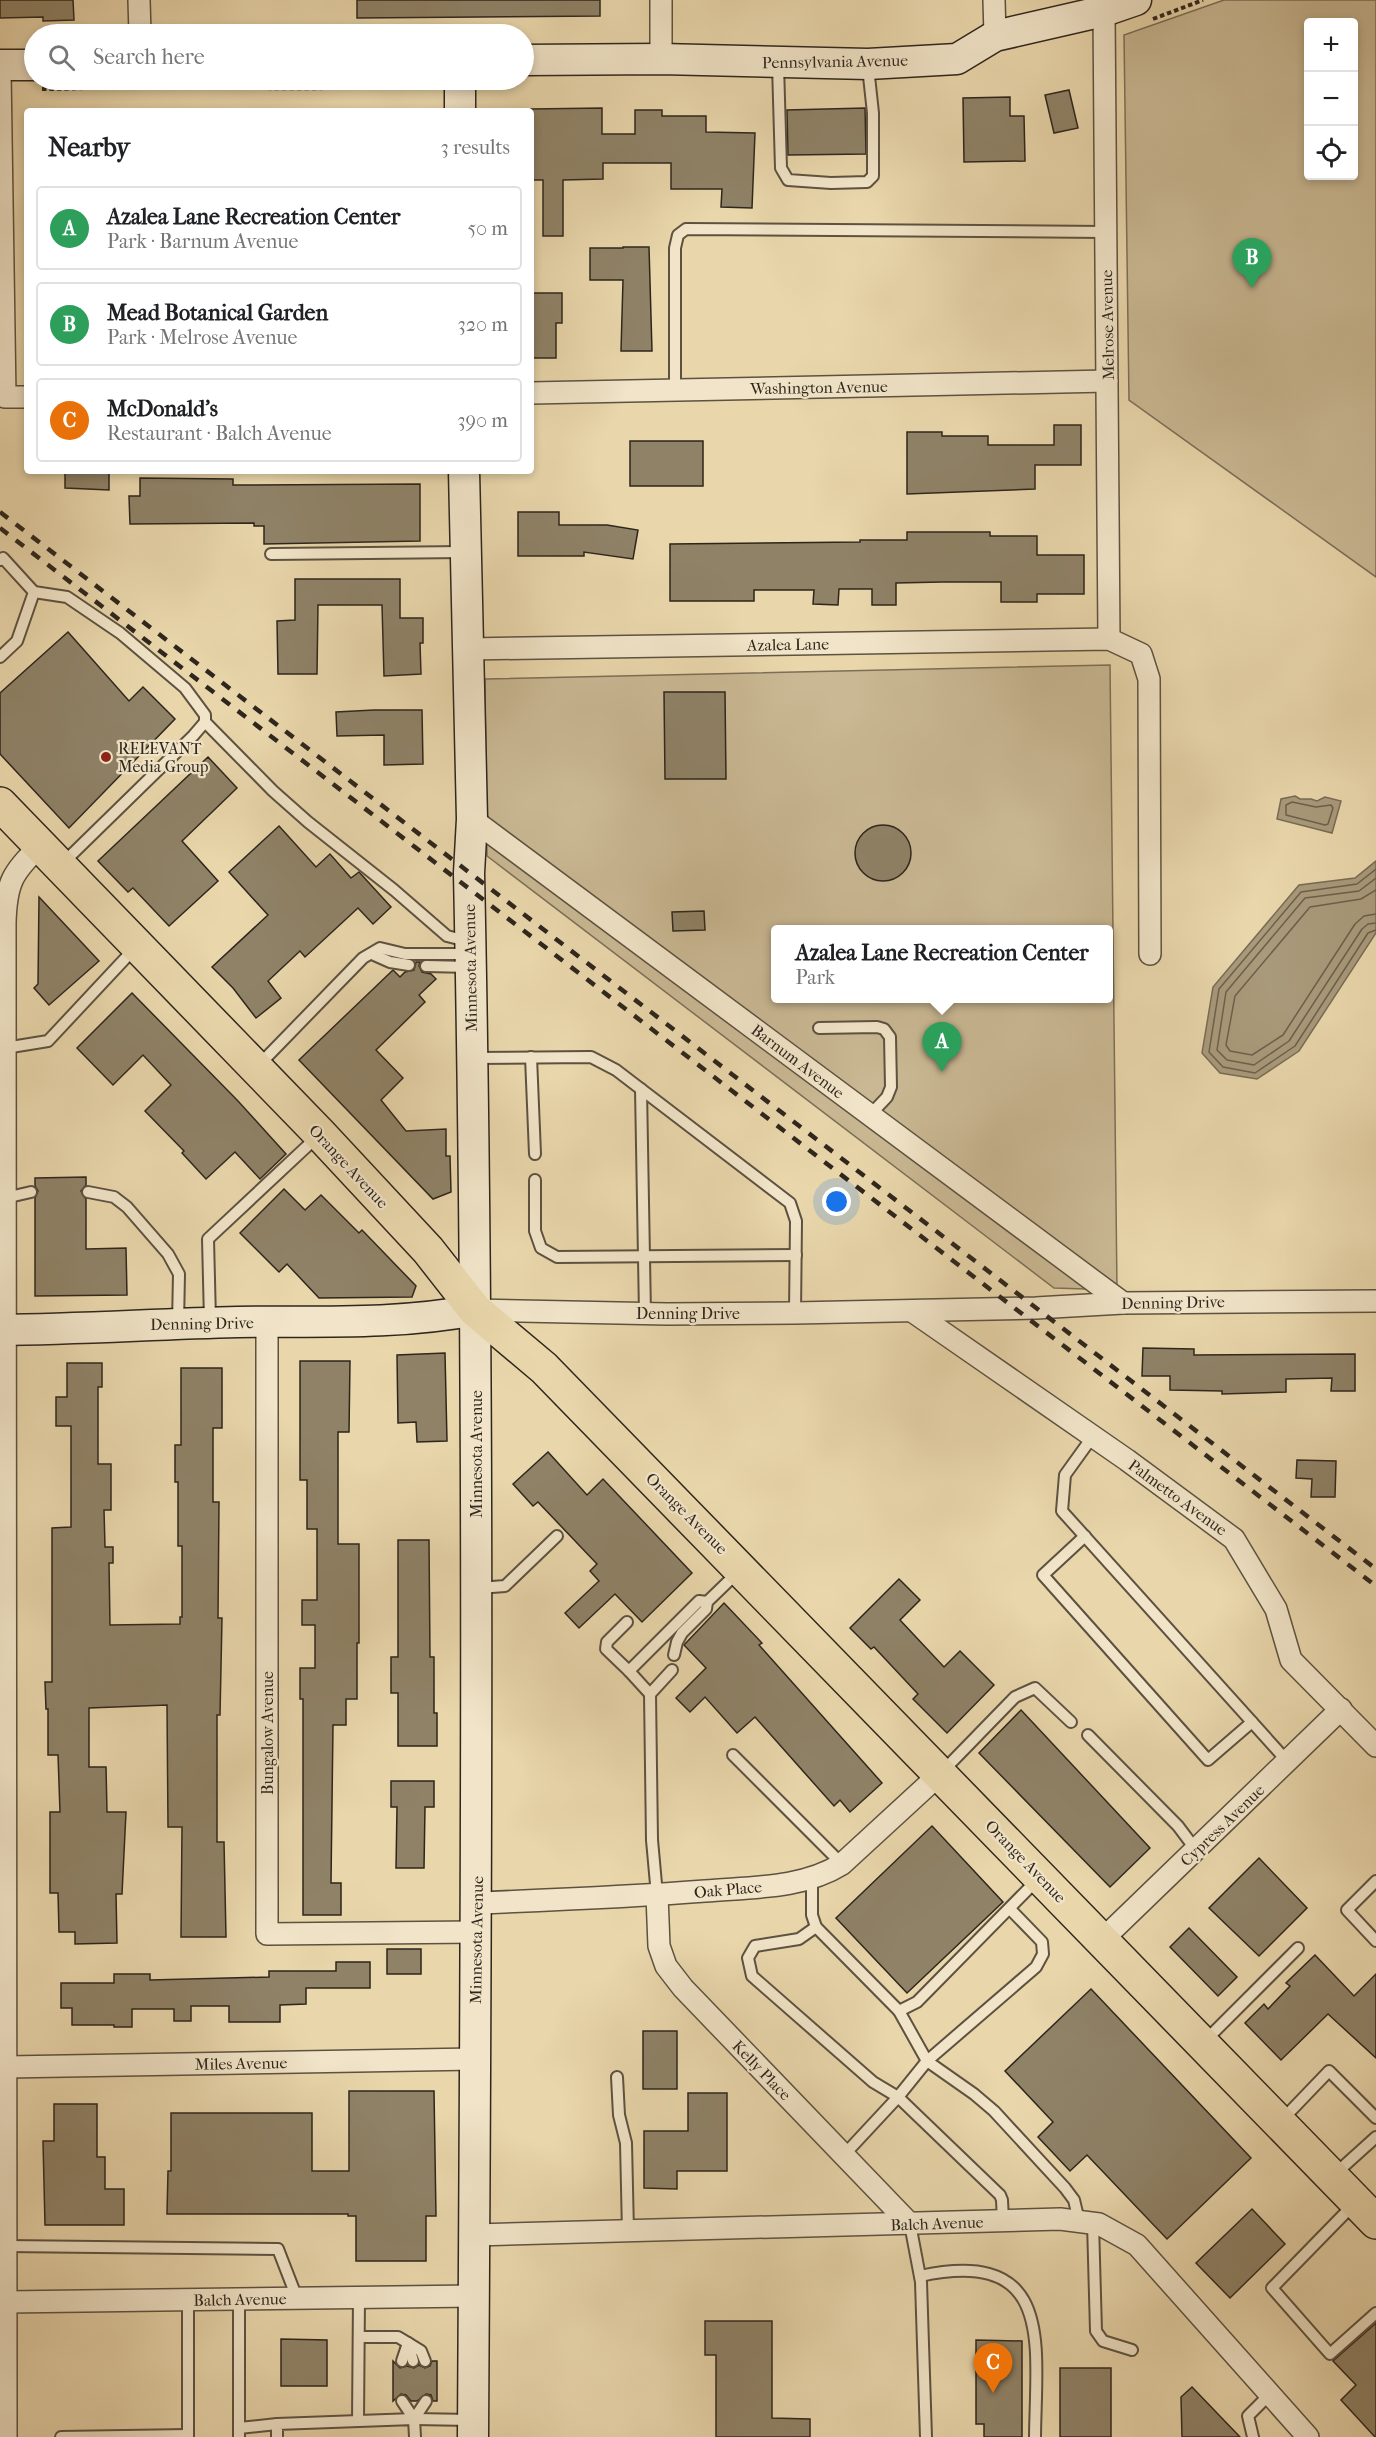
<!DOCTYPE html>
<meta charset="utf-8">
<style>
:root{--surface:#fff;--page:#f6f6f6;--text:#202124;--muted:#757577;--line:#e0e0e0;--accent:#1a73e8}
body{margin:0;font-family:"IM FELL French Canon",serif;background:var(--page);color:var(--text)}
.controls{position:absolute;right:18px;top:18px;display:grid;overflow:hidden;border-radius:6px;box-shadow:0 3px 9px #0003}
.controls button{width:54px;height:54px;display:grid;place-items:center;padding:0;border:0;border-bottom:2px solid var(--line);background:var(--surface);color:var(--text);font:30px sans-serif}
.you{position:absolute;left:837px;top:1202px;width:21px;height:21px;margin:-15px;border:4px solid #fff;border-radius:50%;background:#1a73e8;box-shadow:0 0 0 9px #1a73e833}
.badge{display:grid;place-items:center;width:39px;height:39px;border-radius:50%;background:var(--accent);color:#fff;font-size:20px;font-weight:700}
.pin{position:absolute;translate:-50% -50px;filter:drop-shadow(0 2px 3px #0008)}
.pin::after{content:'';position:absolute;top:32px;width:21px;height:18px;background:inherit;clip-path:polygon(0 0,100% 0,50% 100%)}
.popup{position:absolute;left:771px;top:925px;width:342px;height:78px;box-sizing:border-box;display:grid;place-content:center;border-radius:6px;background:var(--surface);filter:drop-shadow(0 2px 4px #0005);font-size:20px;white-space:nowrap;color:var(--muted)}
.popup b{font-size:22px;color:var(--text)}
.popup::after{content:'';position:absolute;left:50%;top:100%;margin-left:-12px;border:12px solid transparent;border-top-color:var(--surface)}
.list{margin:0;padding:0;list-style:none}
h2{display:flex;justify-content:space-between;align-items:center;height:78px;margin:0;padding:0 24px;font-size:26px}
h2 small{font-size:20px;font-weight:400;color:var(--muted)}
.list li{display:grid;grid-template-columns:39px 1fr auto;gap:18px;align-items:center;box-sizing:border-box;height:84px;margin:0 12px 12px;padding:0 12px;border:2px solid var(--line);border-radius:6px}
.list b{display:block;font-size:22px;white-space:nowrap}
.list p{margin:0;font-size:20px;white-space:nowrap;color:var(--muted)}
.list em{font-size:20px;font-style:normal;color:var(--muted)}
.icon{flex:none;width:33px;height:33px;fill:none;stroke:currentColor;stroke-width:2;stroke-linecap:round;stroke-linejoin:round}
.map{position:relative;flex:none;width:1376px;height:2437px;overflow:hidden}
.search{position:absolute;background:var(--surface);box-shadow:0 3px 9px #0003;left:24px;top:24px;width:510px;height:66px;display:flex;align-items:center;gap:15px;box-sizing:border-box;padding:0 21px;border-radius:33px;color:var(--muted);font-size:22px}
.panel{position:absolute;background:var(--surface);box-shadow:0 3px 9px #0003;left:24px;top:108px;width:510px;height:366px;border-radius:6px}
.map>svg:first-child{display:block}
.green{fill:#c9b893;stroke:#7c6f58;stroke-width:1.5;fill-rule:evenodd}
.water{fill:#a99a7b;stroke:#786c55;stroke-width:1.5}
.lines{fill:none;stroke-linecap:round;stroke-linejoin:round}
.shore{stroke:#6c604c;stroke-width:1.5}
.building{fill:#8f8267;stroke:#2e261d;stroke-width:1.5}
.lane-casing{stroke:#5d5240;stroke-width:14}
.street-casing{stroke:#5d5240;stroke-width:24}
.secondary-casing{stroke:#2e261d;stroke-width:33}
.primary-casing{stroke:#2e261d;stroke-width:36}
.path{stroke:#2e261d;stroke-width:4;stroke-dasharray:4.5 3;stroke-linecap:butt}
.lane{stroke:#f1e4c8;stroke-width:10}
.street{stroke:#f1e4c8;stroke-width:21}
.secondary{stroke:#f1e4c8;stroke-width:30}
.primary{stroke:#e9d6ab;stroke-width:33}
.rail{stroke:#2e261d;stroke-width:4.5;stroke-dasharray:10 10;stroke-linecap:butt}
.poi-dot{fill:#8f2418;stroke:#f1e4c8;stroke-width:2}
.labels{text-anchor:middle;stroke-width:4.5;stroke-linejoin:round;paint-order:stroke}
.street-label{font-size:16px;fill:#2e261d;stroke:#f1e4c8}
.poi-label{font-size:16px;fill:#2e261d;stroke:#f1e4c8;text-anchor:start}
</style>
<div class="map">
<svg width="1376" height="2437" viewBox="0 0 1376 2437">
<rect width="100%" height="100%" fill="#e9d6ab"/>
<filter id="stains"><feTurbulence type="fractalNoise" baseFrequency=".00333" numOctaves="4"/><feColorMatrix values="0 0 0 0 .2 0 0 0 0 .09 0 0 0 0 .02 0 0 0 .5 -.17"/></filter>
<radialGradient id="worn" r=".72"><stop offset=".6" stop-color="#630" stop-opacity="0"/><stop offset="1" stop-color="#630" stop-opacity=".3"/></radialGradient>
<g class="green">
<path d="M1224 0H1376V577L1129 400 1124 35ZM1354 22V176H1308V22Z"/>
<path d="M1110 665 1117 1290 1054 1288 487 856 485 679ZM776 930H1108V998H776Z"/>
</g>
<g class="water">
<polygon points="1295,796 1300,799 1311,799 1317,801 1325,797 1341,801 1332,833 1277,819 1281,799"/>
<polygon points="1376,861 1376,933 1299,1051 1257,1079 1220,1073 1202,1053 1213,987 1299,885 1355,878"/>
</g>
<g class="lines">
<g class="shore">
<polygon points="1292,802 1316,807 1331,805 1333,808 1328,824 1325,825 1286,815 1286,805"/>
<polyline points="1376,869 1357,884 1301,892 1219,989 1209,1052 1223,1067 1255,1073 1295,1046 1368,933 1376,930"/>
<polyline points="1376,878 1359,891 1305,898 1226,992 1217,1050 1227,1060 1254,1065 1289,1041 1362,929 1368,924 1376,923"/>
<polyline points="1376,890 1361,899 1310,907 1235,996 1226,1045 1230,1051 1252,1055 1283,1035 1355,924 1364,916 1376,914"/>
</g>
</g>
<g class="building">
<polygon points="0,0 73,0 74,20 43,21 43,17 0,18"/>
<polygon points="357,0 600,0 600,16 357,18"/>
<polygon points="1069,90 1078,128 1054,133 1045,95"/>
<polygon points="1010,97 1010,116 1024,116 1025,161 964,162 963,98"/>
<polygon points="602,108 602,134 635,134 635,110 662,110 662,116 706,116 706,132 755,133 752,208 721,207 722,189 671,189 671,163 603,163 603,179 563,180 563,236 543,236 543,180 531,180 531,109"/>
<polygon points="865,108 866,154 788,155 787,110"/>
<polygon points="623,247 649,247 652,351 621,351 623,280 590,280 590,248 623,248"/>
<polygon points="531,293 562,293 562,323 556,323 556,358 531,358"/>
<polygon points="1054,425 1081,425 1081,465 1035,465 1035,489 907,494 907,432 942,432 942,436 988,436 988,445 1054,445"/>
<rect x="630" y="441" width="73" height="45"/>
<polygon points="65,471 109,471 109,490 65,488"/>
<polygon points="140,478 233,479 233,485 420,484 420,541 264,544 264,526 254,526 254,523 130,524 129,496 140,496"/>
<polygon points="518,512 559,512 559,525 607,525 638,530 633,559 584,552 584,556 518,556"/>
<polygon points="907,532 990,532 990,536 1037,536 1037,555 1084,555 1084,594 1037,594 1037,602 1001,602 1001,582 942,582 896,583 896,605 872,605 872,589 839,589 838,605 813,604 814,590 754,590 754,601 670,601 670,544 860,542 860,540 907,540"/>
<polygon points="295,579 400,579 400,618 423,618 423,643 420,643 421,674 384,676 382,605 318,605 317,674 278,674 277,621 295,620"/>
<polygon points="68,632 129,701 143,687 175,719 69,828 0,754 0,693"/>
<polygon points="664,692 725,692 726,779 665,779"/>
<polygon points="374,710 422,710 423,764 384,765 384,735 337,736 336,712"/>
<polygon points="208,757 237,788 182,841 218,881 169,926 133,888 128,892 98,861"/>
<circle cx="883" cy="853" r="28"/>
<polygon points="279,826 316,867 330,854 351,878 359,872 391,907 373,924 358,908 305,957 300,951 268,981 281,998 256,1018 233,988 212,967 268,915 229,872"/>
<polygon points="39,897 99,961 49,1005 34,988 38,984"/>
<polygon points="704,911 705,930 673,931 672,912"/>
<polygon points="416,962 420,962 419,966 422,972 431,974 436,979 419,995 425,1002 376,1050 403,1078 381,1100 406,1131 446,1129 446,1156 450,1156 451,1192 433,1199 299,1060 393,970 400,977 405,972 414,970"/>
<polygon points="132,993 238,1101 286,1154 260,1179 235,1152 206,1179 182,1153 184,1151 145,1111 171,1085 143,1055 113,1085 77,1048"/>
<polygon points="86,1177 86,1185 81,1191 86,1199 86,1249 126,1248 127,1295 35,1296 35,1198 38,1191 35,1186 35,1178"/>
<polygon points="284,1189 305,1210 321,1195 359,1233 362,1230 416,1286 412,1297 319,1298 287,1264 279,1272 240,1233"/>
<polygon points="1143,1348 1194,1349 1194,1355 1355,1354 1355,1391 1331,1391 1332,1378 1286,1379 1286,1392 1222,1394 1222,1391 1170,1390 1170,1376 1142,1376"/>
<polygon points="445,1353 447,1441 417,1442 416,1422 398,1423 397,1355"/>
<polygon points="300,1361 350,1361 349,1432 338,1432 338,1544 359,1544 359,1643 357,1643 357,1699 346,1699 346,1725 333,1725 331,1883 341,1883 341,1915 303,1915 303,1699 300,1699 300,1668 315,1668 315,1625 302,1625 302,1600 317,1600 317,1529 307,1529 307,1480 300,1480"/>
<polygon points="67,1363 102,1363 102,1387 98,1387 98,1464 111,1464 111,1510 104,1510 105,1547 113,1547 113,1563 109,1563 110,1625 180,1624 180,1617 182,1617 182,1546 178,1546 178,1482 175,1482 175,1445 181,1445 181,1368 222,1368 222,1428 213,1428 213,1502 219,1502 218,1618 222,1618 220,1715 217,1715 217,1842 224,1842 226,1937 181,1937 182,1827 168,1827 167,1705 89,1708 89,1767 106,1767 107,1812 126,1812 122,1894 116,1894 117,1943 75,1944 75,1932 59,1932 58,1893 50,1893 50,1812 60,1812 58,1755 48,1755 48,1709 46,1709 45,1682 52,1682 52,1528 71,1527 71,1426 56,1426 56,1397 67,1397"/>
<polygon points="548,1452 587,1495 603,1479 692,1573 642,1622 615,1594 579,1628 565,1613 599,1581 590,1571 597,1564 538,1502 533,1506 513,1484"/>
<polygon points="1297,1460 1336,1461 1335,1497 1311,1497 1312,1479 1296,1478"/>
<polygon points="398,1540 429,1540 430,1657 434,1657 434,1713 437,1713 437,1746 398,1746 398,1693 391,1693 391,1657 398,1657"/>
<polygon points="899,1579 920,1600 900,1620 944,1667 960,1651 994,1685 947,1733 913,1699 918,1694 874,1647 871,1649 850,1628"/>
<polygon points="724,1603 762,1643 759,1645 882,1783 850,1812 840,1800 834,1806 755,1717 737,1733 705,1697 690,1712 676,1698 706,1668 684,1645"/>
<polygon points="1021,1710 1150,1848 1110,1887 979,1753"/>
<polygon points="391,1781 434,1781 434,1807 425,1807 424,1868 396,1868 397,1807 391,1807"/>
<polygon points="932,1826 1003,1902 907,1993 836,1918"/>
<polygon points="1259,1858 1307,1908 1259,1956 1209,1908"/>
<polygon points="1189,1928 1237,1977 1218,1996 1170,1947"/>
<rect x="387" y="1949" width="34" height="25"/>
<polygon points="1315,1955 1354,1996 1376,1974 1376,2058 1328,2014 1281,2060 1245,2023 1264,2004 1268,2009 1290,1986 1286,1983"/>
<polygon points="336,1962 370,1962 370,1988 306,1988 306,2004 280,2005 280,2022 229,2022 229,2006 191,2006 191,2021 174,2021 174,2009 132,2009 132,2027 114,2027 114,2025 72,2025 72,2008 61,2008 61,1983 114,1983 114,1974 150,1974 150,1980 269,1977 269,1971 336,1971"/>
<polygon points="1091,1989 1251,2158 1167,2239 1087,2155 1070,2171 1038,2137 1053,2122 1005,2071"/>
<rect x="643" y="2031" width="34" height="58"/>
<polygon points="349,2091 434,2091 436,2216 426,2216 426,2261 356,2261 356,2216 348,2216 348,2214 167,2214 168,2171 171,2171 171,2113 312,2113 312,2171 349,2171"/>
<polygon points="688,2093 727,2093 727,2171 677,2171 677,2189 644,2188 644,2131 688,2131"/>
<polygon points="54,2104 97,2104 97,2157 105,2157 105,2189 124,2189 124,2225 45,2225 43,2141 54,2141"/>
<polygon points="1252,2209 1285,2244 1230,2298 1196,2263"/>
<polygon points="705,2321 772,2321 772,2418 810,2419 810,2437 716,2437 716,2355 705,2355"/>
<polygon points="1376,2323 1376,2437 1375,2437 1341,2400 1356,2385 1333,2361"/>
<polygon points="281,2339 327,2340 327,2386 281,2386"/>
<polygon points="976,2340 1022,2341 1022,2437 984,2437 984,2424 976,2424"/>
<polygon points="393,2361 400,2368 407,2366 414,2368 419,2365 425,2368 430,2366 432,2361 437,2361 437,2401 433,2401 431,2395 426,2394 417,2401 411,2401 406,2395 401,2394 393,2401"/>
<rect x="1060" y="2368" width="51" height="69"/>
<polygon points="1192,2387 1240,2437 1182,2437 1181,2397"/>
</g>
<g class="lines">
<defs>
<g id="lane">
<polyline points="778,65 781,168 788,180 831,183 867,182 873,176 873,113 868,67"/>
<polyline points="675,390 675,248 678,235 686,229 1106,232"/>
<polyline points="271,554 465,552"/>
<polyline points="0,560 3,558 34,592 17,641 0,657"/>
<polyline points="34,592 67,597 120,633 185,688 205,715 205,722 193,736 62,864"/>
<polyline points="205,722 273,791 308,822 394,890 447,936 467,941"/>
<polyline points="372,954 390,962 409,965"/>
<polyline points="426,966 470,967"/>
<polyline points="819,1028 877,1027 884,1029 890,1037 891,1087 887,1097 870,1115"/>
<polyline points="5,1048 48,1041 135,948"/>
<polyline points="531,1057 535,1154"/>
<polyline points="473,1058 591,1057 616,1070 790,1203 796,1221 795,1313"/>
<polyline points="258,1066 363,958 380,948 405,954 469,954"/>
<polyline points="641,1089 645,1314"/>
<polyline points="535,1180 535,1231 541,1248 557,1257 796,1255"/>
<polyline points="88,1192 114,1197 127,1207 168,1254 179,1274 178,1323"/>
<polyline points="5,1198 31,1192"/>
<polyline points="210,1320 208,1239 317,1137"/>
<polyline points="1093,1436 1065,1475 1062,1511 1287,1761"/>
<polyline points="1085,1536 1043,1575 1208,1760 1252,1722"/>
<polyline points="479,1588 505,1586 557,1536"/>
<polyline points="627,1622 607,1642 606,1649 629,1671"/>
<polyline points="674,1655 677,1642 682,1633 706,1609 707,1602 737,1573"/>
<polyline points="672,1670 650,1694 629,1671 699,1601 707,1602"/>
<polyline points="650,1694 652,1840 657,1895"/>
<polyline points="1088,1735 1178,1826 1196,1850"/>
<polyline points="733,1755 842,1864"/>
<polyline points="943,1771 1015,1697 1035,1688 1071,1722"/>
<polyline points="812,1878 812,1915 816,1927 899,2011 927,2061 974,2094 994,2111 1065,2188 1074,2200 1079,2221"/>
<polyline points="1376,1881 1347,1910 1376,1941"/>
<polyline points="816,1927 799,1939 755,1946 748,1958 752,1976 873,2082 898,2097 1000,2195 1002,2200 1003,2221"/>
<polyline points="899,2011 917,2002 1038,1879"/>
<polyline points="1205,2041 1298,1948"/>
<polyline points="617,2077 619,2115 626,2143 628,2232"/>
<polyline points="1282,2120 1329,2071 1376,2118"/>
<polyline points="844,2155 898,2097 927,2061 1036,1967 1043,1954 1042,1942 1010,1909"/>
<polyline points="1335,2174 1376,2137"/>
<polyline points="1354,2204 1272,2288 1330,2354 1376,2313"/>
<polyline points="1093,2223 1096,2331 1103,2341 1132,2350"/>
<polyline points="910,2224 921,2282 926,2437"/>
<polyline points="6,2246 278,2249 297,2298"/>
<path d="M920 2276C1055 2247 1036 2344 1035 2437"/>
<polyline points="239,2299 239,2437"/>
<polyline points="359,2337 398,2337 408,2343 413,2361"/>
<polyline points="402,2361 408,2343 421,2351 425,2361"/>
<polyline points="402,2401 414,2419"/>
<polyline points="414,2419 471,2420"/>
<polyline points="414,2419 426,2401"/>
<polyline points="358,2421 359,2297"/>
<polyline points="239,2428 277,2424"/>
<polyline points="61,2437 188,2435"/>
<polyline points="188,2437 188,2300"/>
<polyline points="277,2437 277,2424 414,2419 415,2437"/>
<polyline points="1253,2437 1248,2416 1270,2394"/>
</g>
<g id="street">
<polyline points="139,0 140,34"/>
<polyline points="661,0 661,59"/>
<polyline points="994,0 995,36"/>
<polyline points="1104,11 1109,639"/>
<polyline points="0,71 5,397 27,397"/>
<polyline points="531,393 1107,381"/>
<polyline points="468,649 1109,639 1141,654 1149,679 1150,954"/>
<polyline points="472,819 1123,1303"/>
<polyline points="475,1310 667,1314 795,1313 1036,1308 1123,1303 1376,1301"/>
<polyline points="912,1311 1127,1460 1234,1539 1276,1609 1291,1660 1376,1746"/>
<polyline points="267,1322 267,1934 476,1932"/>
<polyline points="657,1895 659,1946 666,1966 683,1988 910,2224"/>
<path d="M476 1903C553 1900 629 1897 705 1891 751 1887 802 1889 842 1864L941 1773"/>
<polyline points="1102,1940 1341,1709"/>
<polyline points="7,2067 475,2059"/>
<polyline points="475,2235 1060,2219 1099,2224 1137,2245 1308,2437"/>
<polyline points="6,2302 474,2296"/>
<path d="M6 2437 5 923C6 884 12 872 40 846"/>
</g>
<g id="secondary">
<polyline points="524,60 661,59 868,64 957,59 995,36 1104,11 1136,0"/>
<polyline points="0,65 34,65"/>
<polyline points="460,80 460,111"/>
<path d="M464 471 472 819 469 873C480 1394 476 1916 473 2437"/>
<path d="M0 1330C79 1329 158 1324 238 1322 316 1321 397 1325 475 1310"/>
</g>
<polyline id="primary" points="0,804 320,1134 428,1250 475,1310 544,1368 1376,2222"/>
</defs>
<use href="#lane" class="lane-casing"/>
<use href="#street" class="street-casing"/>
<use href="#secondary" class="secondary-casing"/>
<use href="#primary" class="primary-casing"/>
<g class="path">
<polyline points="1153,19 1203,0"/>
<path d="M42 89C80 89 119 86 157 86 242 87 328 92 413 83L418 80"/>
</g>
<use href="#lane" class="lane"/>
<use href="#street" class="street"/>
<use href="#secondary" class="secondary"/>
<use href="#primary" class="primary"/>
<g class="rail">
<polyline points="0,512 1376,1569"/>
<polyline points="0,528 1376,1586"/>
</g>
</g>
<circle class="poi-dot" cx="106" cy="757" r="6"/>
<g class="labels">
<g class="street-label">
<text transform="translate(835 61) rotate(-1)" y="6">Pennsylvania Avenue</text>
<text transform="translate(1107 325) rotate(-91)" y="6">Melrose Avenue</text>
<text transform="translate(819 387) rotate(-1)" y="6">Washington Avenue</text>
<text transform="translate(788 644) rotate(-1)" y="6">Azalea Lane</text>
<text transform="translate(470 968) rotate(-91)" y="6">Minnesota Avenue</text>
<text transform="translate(798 1061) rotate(37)" y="6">Barnum Avenue</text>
<text transform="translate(349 1166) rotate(47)" y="6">Orange Avenue</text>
<text transform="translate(1173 1302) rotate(-1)" y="6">Denning Drive</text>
<text x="688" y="1319">Denning Drive</text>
<text transform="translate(202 1323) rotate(-1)" y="6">Denning Drive</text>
<text transform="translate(476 1454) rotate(-90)" y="6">Minnesota Avenue</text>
<text transform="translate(1178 1497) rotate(36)" y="6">Palmetto Avenue</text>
<text transform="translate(687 1513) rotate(45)" y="6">Orange Avenue</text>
<text transform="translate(267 1733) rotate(-90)" y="6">Bungalow Avenue</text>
<text transform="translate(1222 1825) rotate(-44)" y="6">Cypress Avenue</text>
<text transform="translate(1026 1861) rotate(46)" y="6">Orange Avenue</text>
<text transform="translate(728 1889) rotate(-5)" y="6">Oak Place</text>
<text transform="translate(476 1940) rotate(-89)" y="6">Minnesota Avenue</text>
<text transform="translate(241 2063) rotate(-1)" y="6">Miles Avenue</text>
<text transform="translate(762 2070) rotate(46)" y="6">Kelly Place</text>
<text transform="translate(937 2223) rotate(-2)" y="6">Balch Avenue</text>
<text transform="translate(240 2299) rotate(-1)" y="6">Balch Avenue</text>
</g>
<g class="poi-label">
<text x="118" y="754">RELEVANT<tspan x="118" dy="18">Media Group</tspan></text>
</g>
</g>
<rect width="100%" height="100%" filter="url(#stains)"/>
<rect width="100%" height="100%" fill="url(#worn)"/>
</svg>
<div class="controls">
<button>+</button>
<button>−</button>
<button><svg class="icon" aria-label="locate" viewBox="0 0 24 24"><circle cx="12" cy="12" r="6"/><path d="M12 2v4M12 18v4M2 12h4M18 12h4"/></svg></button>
</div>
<div class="you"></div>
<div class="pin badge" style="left:942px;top:1072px;background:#2e9e5b">A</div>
<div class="popup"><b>Azalea Lane Recreation Center</b>Park</div>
<div class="pin badge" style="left:1252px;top:288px;background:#2e9e5b">B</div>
<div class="pin badge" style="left:993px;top:2393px;background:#e8710a">C</div>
<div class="search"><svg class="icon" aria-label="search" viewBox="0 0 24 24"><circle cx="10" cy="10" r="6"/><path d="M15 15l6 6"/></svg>Search here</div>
<section class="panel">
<h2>Nearby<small>3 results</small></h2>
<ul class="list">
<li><span class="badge" style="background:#2e9e5b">A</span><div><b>Azalea Lane Recreation Center</b><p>Park · Barnum Avenue</p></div><em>50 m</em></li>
<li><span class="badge" style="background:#2e9e5b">B</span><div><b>Mead Botanical Garden</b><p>Park · Melrose Avenue</p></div><em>320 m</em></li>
<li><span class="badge" style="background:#e8710a">C</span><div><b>McDonald's</b><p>Restaurant · Balch Avenue</p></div><em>390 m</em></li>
</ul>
</section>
</div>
